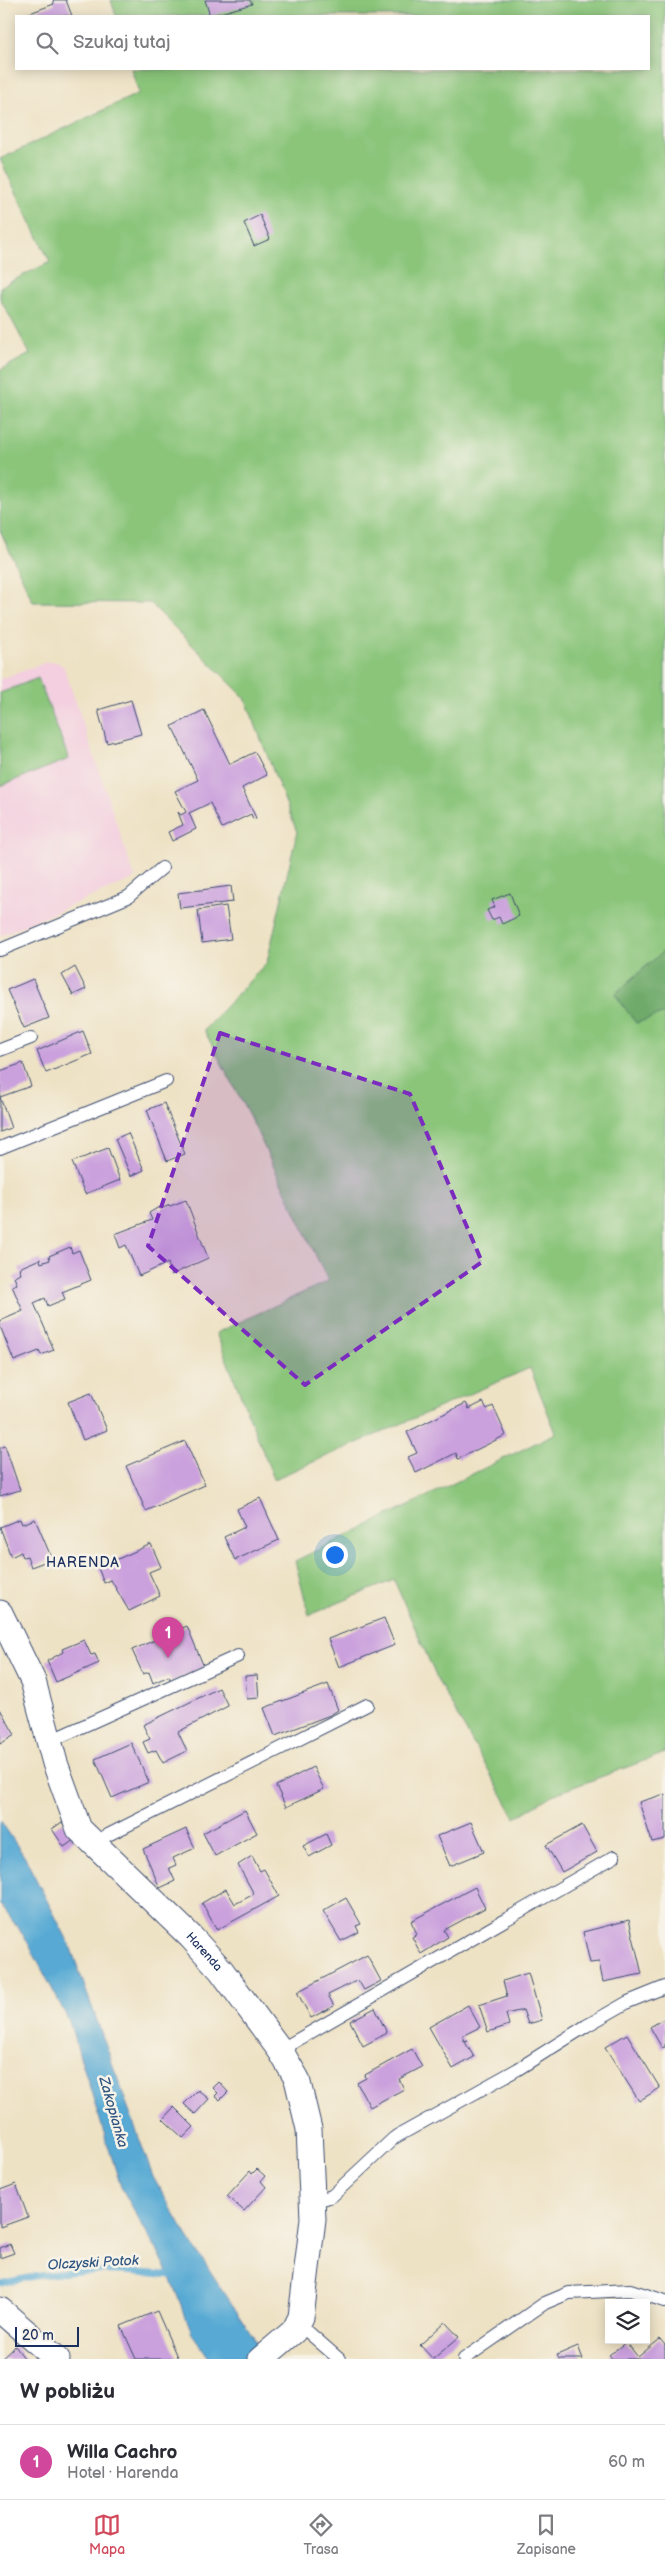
<!DOCTYPE html>
<html lang="pl">
<meta charset="utf-8">
<style>
:root{--surface:#fff;--page:#f7f7f7;--text:#2b2b33;--muted:#7c7c81;--line:#e1e1e2;--accent:#d1495b}
body{margin:0;font-family:"Balsamiq Sans",sans-serif;background:var(--page);color:var(--text)}
.controls{position:absolute;right:15px;bottom:15px;display:grid;overflow:hidden;border-radius:0px;box-shadow:0 2px 12px #0003}
.controls button{width:45px;height:45px;display:grid;place-items:center;padding:0;border:0;border-bottom:1px solid var(--line);background:var(--surface);color:var(--text);font:25px sans-serif}
.scale{position:absolute;left:15px;bottom:12px;width:64px;box-sizing:border-box;padding-left:5px;border:2px solid #1b2f5e;border-top:0;font-size:14px;line-height:18px;white-space:nowrap;color:#1b2f5e;-webkit-text-stroke:4px #f7f3e8;paint-order:stroke}
.you{position:absolute;left:334px;top:1554px;width:18px;height:18px;margin:-12px;border:4px solid #fff;border-radius:50%;background:#1a73e8;box-shadow:0 0 0 8px #1a73e833}
.badge{display:grid;place-items:center;width:32px;height:32px;border-radius:50%;background:var(--accent);color:#fff;font-size:16px;font-weight:700}
.pin{position:absolute;translate:-50% -41px;filter:drop-shadow(0 1px 2px #0008)}
.pin::after{content:'';position:absolute;top:26px;width:18px;height:15px;background:inherit;clip-path:polygon(0 0,100% 0,50% 100%)}
.list{margin:0;padding:0;list-style:none}
h2{display:flex;justify-content:space-between;align-items:center;height:65px;margin:0;padding:0 20px;font-size:21px}
h2 small{font-size:16px;font-weight:400;color:var(--muted)}
.list li{display:grid;grid-template-columns:32px 1fr auto;gap:15px;align-items:center;box-sizing:border-box;height:75px;padding:0 20px;border-top:1px solid var(--line)}
.list b{display:block;font-size:19px;white-space:nowrap}
.list p{margin:0;font-size:16px;white-space:nowrap;color:var(--muted)}
.list em{font-size:16px;font-style:normal;color:var(--muted)}
.icon{flex:none;width:28px;height:28px;fill:none;stroke:currentColor;stroke-width:2;stroke-linecap:round;stroke-linejoin:round}
.map{position:relative;flex:none;width:665px;height:2359px;overflow:hidden}
.search{position:absolute;background:var(--surface);box-shadow:0 2px 12px #0003;left:15px;right:15px;top:15px;height:55px;display:flex;align-items:center;gap:12px;box-sizing:border-box;padding:0 18px;border-radius:0px;color:var(--muted);font-size:19px}
.sheet{height:140px;background:var(--surface)}
nav{display:flex;justify-content:space-around;align-items:center;box-sizing:border-box;height:70px;border-top:1px solid var(--line);background:var(--surface);font-size:14px;color:var(--muted)}
nav a{display:grid;justify-items:center;gap:2px}
nav .on{color:var(--accent)}
.map>svg:first-child{display:block}
.built{fill:#f3cfdf}
.green{fill:#8ac57a;stroke:#527a6c}
.forest{fill:#6faa6a;stroke:#456c64}
.water{fill:#59aad4;stroke:#3a6c99}
.lines{fill:none;stroke-linecap:round;stroke-linejoin:round}
.stream{stroke:#59aad4;stroke-width:6}
.building{fill:#caa0dd}
.lane-casing{stroke:#3b4a6d;stroke-width:14}
.street-casing{stroke:#3b4a6d;stroke-width:27}
.lane{stroke:#fff;stroke-width:12}
.street{stroke:#fff;stroke-width:25}
.marked{fill:#7b2cbf;fill-opacity:0.2;stroke:#7b2cbf;stroke-width:4;stroke-dasharray:10 6;stroke-linejoin:round}
.labels{text-anchor:middle;stroke-width:5;stroke-linejoin:round;paint-order:stroke}
.street-label{font-size:12px;fill:#1b2f5e;stroke:#f7f3e8}
.neighbourhood-label{font-size:14px;letter-spacing:1px;fill:#1b2f5e;stroke:#f7f3e8}
.water-label{font-size:14px;font-style:italic;fill:#2e5481;stroke:#f7f3e8}
</style>
<div class="map">
<svg width="665" height="2359" viewBox="0 0 665 2359">
<rect width="100%" height="100%" fill="#f7f3e8"/>
<filter id="ink" filterUnits="userSpaceOnUse"><feTurbulence type="fractalNoise" baseFrequency=".02" numOctaves="2"/><feDisplacementMap in="SourceGraphic" scale="10" xChannelSelector="R" yChannelSelector="G"/><feConvolveMatrix kernelMatrix="1 2 1 2 8 2 1 2 1" color-interpolation-filters="sRGB"/></filter>
<filter id="wash" filterUnits="userSpaceOnUse"><feTurbulence type="fractalNoise" baseFrequency=".0096" numOctaves="4" result="noise"/><feDisplacementMap in="SourceGraphic" scale="20" xChannelSelector="R" yChannelSelector="G"/><feGaussianBlur stdDeviation="1.12" result="paint"/><feColorMatrix in="noise" values="0 0 0 0 0 0 0 0 0 0 0 0 0 0 0 0 0 1.4 0 .05"/><feComposite in="paint" operator="in"/></filter>
<g filter="url(#wash)">
<rect width="100%" height="100%" fill="#eee2c5"/>
<polygon class="built" points="47,662 57,662 64,667 135,878 0,936 0,679"/>
<g class="green">
<polygon points="111,0 665,0 665,950 615,994 636,1023 665,1013 665,1753 552,1795 515,1818 438,1681 394,1580 309,1615 295,1561 556,1433 530,1368 274,1479 216,1333 328,1281 250,1117 204,1030 267,962 297,832 245,698 150,603 33,602 0,530 0,370 30,354 0,298 0,287 50,262 0,159 139,93 131,69 649,69 649,16 116,16"/>
<polygon points="38,678 69,759 0,786 0,693"/>
</g>
<polygon class="forest" points="665,950 665,1013 636,1023 615,994"/>
<polygon class="water" points="0,1820 24,1856 69,1943 153,2177 187,2236 253,2336 266,2359 210,2359 193,2335 165,2265 121,2187 69,2021 26,1939 0,1904"/>
<g class="lines">
<path class="stream" d="M0 2284C57 2268 119 2269 177 2276"/>
</g>
<g id="blocks">
<g class="building">
<polygon points="53,0 66,0 72,16 22,16 54,4"/>
<polygon points="205,0 250,0 252,4 210,16"/>
<polygon points="260,215 270,239 254,246 244,223"/>
<polygon points="131,700 141,734 107,743 98,710"/>
<polygon points="204,710 230,764 255,752 267,775 242,788 256,818 253,819 251,814 222,828 210,803 189,813 196,829 172,841 168,832 183,825 178,812 181,815 186,812 175,791 198,780 172,726"/>
<polygon points="231,886 233,902 180,908 178,893"/>
<polygon points="510,893 519,916 502,924 499,917 492,920 487,910 495,907 492,900"/>
<polygon points="226,906 231,939 202,943 198,910"/>
<polygon points="75,967 86,989 73,995 62,975"/>
<polygon points="33,979 49,1018 24,1028 7,990"/>
<polygon points="83,1031 92,1054 46,1073 37,1051"/>
<polygon points="23,1063 31,1086 0,1097 11,1128 0,1132 0,1071"/>
<polygon points="164,1103 185,1154 167,1161 147,1110"/>
<polygon points="128,1133 144,1170 131,1176 115,1139"/>
<polygon points="108,1148 120,1180 85,1194 72,1162"/>
<polygon points="186,1200 208,1258 171,1275 168,1263 139,1276 126,1245 120,1248 115,1234 152,1220 149,1213 159,1207 160,1209 168,1206 168,1204 170,1206"/>
<polygon points="70,1247 72,1253 79,1250 91,1280 62,1292 65,1299 48,1306 45,1298 34,1303 54,1350 41,1355 39,1351 14,1361 0,1326 0,1321 23,1311 12,1286 17,1284 14,1277 21,1274 19,1268 40,1259 41,1263 50,1260 49,1256"/>
<polygon points="91,1393 107,1430 83,1440 68,1402"/>
<polygon points="483,1402 487,1409 493,1406 506,1435 458,1459 456,1453 416,1473 408,1457 417,1453 407,1432 466,1403 469,1409"/>
<polygon points="185,1441 205,1485 146,1511 126,1466"/>
<polygon points="5,1446 20,1490 0,1496 0,1448"/>
<polygon points="260,1498 279,1540 235,1560 224,1537 245,1527 237,1509"/>
<polygon points="20,1519 22,1524 35,1519 52,1559 31,1567 27,1556 23,1557 21,1552 11,1557 0,1527"/>
<polygon points="151,1544 161,1567 149,1572 160,1596 129,1611 111,1580 104,1583 98,1568"/>
<polygon points="384,1618 395,1645 339,1667 328,1639"/>
<polygon points="187,1626 204,1667 171,1682 169,1676 153,1683 149,1672 143,1674 132,1650"/>
<polygon points="84,1640 91,1655 95,1654 99,1663 56,1682 47,1661 63,1652 62,1649"/>
<polygon points="257,1675 259,1698 247,1699 245,1676"/>
<polygon points="328,1684 338,1710 330,1715 275,1736 264,1708"/>
<polygon points="219,1688 228,1706 178,1732 187,1751 163,1763 156,1750 148,1753 143,1742 150,1739 143,1725"/>
<polygon points="0,1709 15,1735 0,1744"/>
<polygon points="131,1743 149,1782 112,1798 95,1759"/>
<polygon points="313,1767 324,1789 286,1807 276,1786"/>
<polygon points="665,1794 665,1839 652,1842 639,1802"/>
<polygon points="245,1810 257,1833 215,1856 203,1833"/>
<polygon points="62,1822 74,1840 64,1847 52,1829"/>
<polygon points="471,1822 484,1852 450,1866 437,1836"/>
<polygon points="582,1825 597,1852 562,1872 546,1845"/>
<polygon points="186,1829 195,1848 173,1858 176,1865 169,1868 175,1881 160,1888 143,1849"/>
<polygon points="326,1834 331,1845 309,1857 303,1846"/>
<polygon points="252,1856 260,1871 264,1869 279,1896 217,1930 202,1903 226,1889 235,1904 254,1894 238,1865"/>
<polygon points="475,1887 485,1908 444,1930 448,1937 421,1954 412,1937 417,1934 411,1921"/>
<polygon points="346,1898 361,1924 356,1926 359,1932 341,1941 323,1911"/>
<polygon points="629,1920 642,1974 603,1982 599,1962 590,1963 583,1932"/>
<polygon points="367,1955 381,1981 364,1990 358,1980 328,1995 334,2006 311,2018 297,1992"/>
<polygon points="528,1973 542,2020 528,2024 523,2010 506,2014 509,2025 488,2032 479,2005 507,1996 503,1981"/>
<polygon points="468,2005 480,2027 462,2036 464,2041 468,2040 465,2042 474,2057 453,2069 429,2027"/>
<polygon points="375,2008 387,2033 363,2046 350,2021"/>
<polygon points="665,2018 665,2047 662,2048 650,2027"/>
<polygon points="627,2034 660,2088 639,2101 605,2047"/>
<polygon points="412,2049 422,2067 399,2079 404,2089 370,2107 357,2083 366,2078 365,2075"/>
<polygon points="219,2082 228,2092 220,2100 215,2096 218,2093 213,2088"/>
<polygon points="198,2090 209,2099 195,2114 184,2104"/>
<polygon points="174,2107 194,2127 183,2138 163,2119"/>
<polygon points="257,2169 265,2176 261,2181 266,2187 244,2211 227,2196 250,2171 252,2174"/>
<polygon points="16,2184 28,2217 0,2227 0,2190"/>
<polygon points="10,2244 14,2253 0,2258 0,2248"/>
<polygon points="157,2311 178,2359 136,2359 121,2326"/>
<polygon points="445,2322 459,2337 433,2359 420,2345"/>
<polygon points="660,2339 665,2345 665,2359 613,2359 609,2355 626,2342 638,2357"/>
<polygon points="15,2346 25,2359 2,2359 12,2350"/>
<polygon points="578,2346 583,2359 559,2359 557,2355"/>
</g>
</g>
</g>
<g filter="url(#ink)">
<use href="#blocks" fill-opacity="0" stroke="#3b4a6d" stroke-width="1"/>
<g class="lines">
<defs>
<g id="lane">
<polyline points="0,950 128,897 162,868"/>
<polyline points="0,1050 31,1038"/>
<polyline points="0,1148 166,1081"/>
<polyline points="50,1741 238,1656"/>
<polyline points="92,1843 367,1705"/>
<polyline points="280,2050 614,1857"/>
<polyline points="313,2202 332,2196 394,2138 518,2069 586,2026 628,2002 665,1987"/>
<polyline points="299,2324 339,2359"/>
<polyline points="464,2359 545,2303 569,2293 630,2290 665,2301"/>
</g>
<g id="street">
<path id="s1" d="M0 1613 33 1681 55 1763 79 1829 191 1937 221 1970 280 2050 297 2079 309 2129 313 2219 301 2317 294 2331 261 2359"/>
<polyline points="0,2310 57,2359"/>
</g>
</defs>
<use href="#lane" class="lane-casing"/>
<use href="#street" class="street-casing"/>
<use href="#lane" class="lane"/>
<use href="#street" class="street"/>
</g>
</g>
<path class="marked" d="M220 1033 410 1094 482 1262 305 1385 148 1246Z"/>
<g class="labels">
<g class="street-label">
<text dy="4" stroke="none"><textPath href="#s1" startOffset="406">Harenda</textPath></text>
</g>
<g class="neighbourhood-label">
<text x="83" y="1567">HARENDA</text>
</g>
<g class="water-label">
<text transform="translate(114 2112) rotate(74)" y="5">Zakopianka</text>
<text transform="translate(93 2262) rotate(-3)" y="5">Olczyski Potok</text>
</g>
</g>
</svg>
<div class="controls">
<button><svg class="icon" aria-label="layers" viewBox="0 0 24 24"><path d="M12 4l9 5-9 5-9-5zM3 14l9 5 9-5"/></svg></button>
</div>
<div class="scale">20 m</div>
<div class="you"></div>
<div class="pin badge" style="left:168px;top:1658px;background:#d1479c">1</div>
<div class="search"><svg class="icon" aria-label="search" viewBox="0 0 24 24"><circle cx="10" cy="10" r="6"/><path d="M15 15l6 6"/></svg>Szukaj tutaj</div>
</div>
<section class="sheet">
<h2>W pobliżu<small></small></h2>
<ul class="list">
<li><span class="badge" style="background:#d1479c">1</span><div><b>Willa Cachro</b><p>Hotel · Harenda</p></div><em>60 m</em></li>
</ul>
</section>
<nav>
<a class="on"><svg class="icon" aria-label="map" viewBox="0 0 24 24"><path d="M3 6l6-2 6 2 6-2v14l-6 2-6-2-6 2zM9 4v14M15 6v14"/></svg>Mapa</a>
<a><svg class="icon" aria-label="directions" viewBox="0 0 24 24"><path d="M12 3l9 9-9 9-9-9zM9 14v-3h6M13 9l2 2-2 2"/></svg>Trasa</a>
<a><svg class="icon" aria-label="saved" viewBox="0 0 24 24"><path d="M7 4h10v16l-5-4-5 4z"/></svg>Zapisane</a>
</nav>
